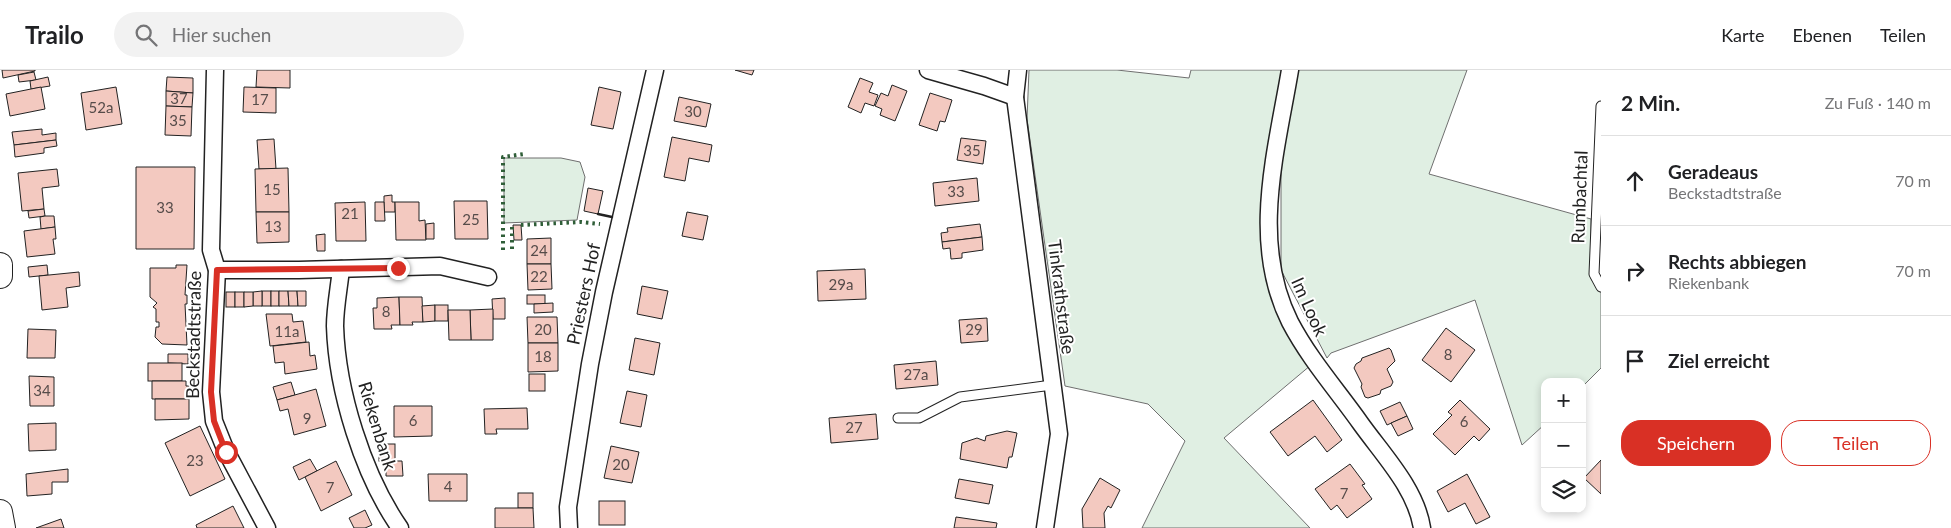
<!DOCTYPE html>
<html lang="de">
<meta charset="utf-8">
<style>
:root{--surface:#fff;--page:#f2f2f2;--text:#202124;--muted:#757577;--line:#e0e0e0;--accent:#d93025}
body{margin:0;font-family:Lato,sans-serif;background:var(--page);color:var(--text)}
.controls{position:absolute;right:15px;bottom:15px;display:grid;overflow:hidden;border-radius:10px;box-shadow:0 2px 8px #0003}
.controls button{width:45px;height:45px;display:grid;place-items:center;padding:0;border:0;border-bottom:1px solid var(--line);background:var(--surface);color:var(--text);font:25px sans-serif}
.stop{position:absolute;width:15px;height:15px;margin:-11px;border:4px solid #d93025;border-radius:50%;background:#fff}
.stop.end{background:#d93025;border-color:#fff;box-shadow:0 1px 5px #0008}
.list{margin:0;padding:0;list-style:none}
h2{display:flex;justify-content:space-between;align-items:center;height:65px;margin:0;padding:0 20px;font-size:21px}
h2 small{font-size:16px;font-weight:400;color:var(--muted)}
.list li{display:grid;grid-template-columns:32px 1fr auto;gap:15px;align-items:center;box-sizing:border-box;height:90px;padding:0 20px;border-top:1px solid var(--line)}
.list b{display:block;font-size:19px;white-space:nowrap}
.list p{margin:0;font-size:16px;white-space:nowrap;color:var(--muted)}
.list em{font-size:16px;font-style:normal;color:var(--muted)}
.actions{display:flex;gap:10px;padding:15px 20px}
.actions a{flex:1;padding:11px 0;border:1px solid var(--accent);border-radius:20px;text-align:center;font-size:18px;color:var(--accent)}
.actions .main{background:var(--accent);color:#fff}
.icon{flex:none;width:28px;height:28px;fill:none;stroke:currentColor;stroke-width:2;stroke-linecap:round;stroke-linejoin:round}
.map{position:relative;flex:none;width:1601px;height:458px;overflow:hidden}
header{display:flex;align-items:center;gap:30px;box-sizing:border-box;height:70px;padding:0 25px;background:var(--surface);border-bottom:1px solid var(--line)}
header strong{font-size:24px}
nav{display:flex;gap:28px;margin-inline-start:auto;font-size:18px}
.search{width:350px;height:45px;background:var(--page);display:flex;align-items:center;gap:12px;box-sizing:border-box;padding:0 18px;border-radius:28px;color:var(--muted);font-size:19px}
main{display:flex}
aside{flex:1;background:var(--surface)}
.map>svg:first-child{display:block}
.green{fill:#e0efe3;stroke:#6f6f6f}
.building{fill:#f3c9c0;stroke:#222}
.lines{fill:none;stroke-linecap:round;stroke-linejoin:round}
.lane-casing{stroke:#222;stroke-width:11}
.street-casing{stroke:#222;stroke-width:19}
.secondary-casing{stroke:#222;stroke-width:26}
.lane{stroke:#fff;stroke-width:9}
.street{stroke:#fff;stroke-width:16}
.secondary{stroke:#fff;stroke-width:24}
.hedge{stroke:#2f5e38;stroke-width:4;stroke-dasharray:2.5 4;stroke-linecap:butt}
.wall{stroke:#222;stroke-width:2.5}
.route{stroke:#d93025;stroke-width:6}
.labels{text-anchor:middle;stroke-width:4;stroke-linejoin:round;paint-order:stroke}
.number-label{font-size:15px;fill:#564c4a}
.street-label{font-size:18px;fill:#222;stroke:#fff}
</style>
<header>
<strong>Trailo</strong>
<div class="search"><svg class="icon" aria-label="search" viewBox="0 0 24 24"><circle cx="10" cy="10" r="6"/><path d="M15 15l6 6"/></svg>Hier suchen</div>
<nav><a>Karte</a><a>Ebenen</a><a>Teilen</a></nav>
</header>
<main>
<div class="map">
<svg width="1601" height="458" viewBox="0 0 1601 458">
<rect width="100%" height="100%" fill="#fff"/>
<g class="green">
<polygon points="1029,0 1117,0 1189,8 1191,0 1285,0 1263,180 1311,295 1224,368 1310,458 1142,458 1185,371 1148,334 1065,316 1027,49"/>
<polygon points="1295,0 1467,0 1429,104 1591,149 1591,209 1601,222 1601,298 1582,317 1582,312 1545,312 1545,354 1522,375 1475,230 1331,283 1327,288 1281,200 1281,96"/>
<polygon points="504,88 561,88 580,92 585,107 577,150 504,153"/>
</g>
<g class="building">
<polygon points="2,0 35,0 35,1 3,8"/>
<polygon points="257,0 290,0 290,18 256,17"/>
<polygon points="735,0 754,0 752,5"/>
<polygon points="34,2 36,10 19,12 18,5"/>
<polygon points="48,7 50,16 31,19 30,11"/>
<polygon points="167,7 193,8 193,23 166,21"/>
<polygon points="860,8 873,13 869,22 878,25 874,36 865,33 861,43 848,37"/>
<polygon points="892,15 907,21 895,51 880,45 882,39 875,36 881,23 888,26"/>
<polygon points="41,17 45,39 10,46 6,24"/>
<polygon points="116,17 122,54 86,60 81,23"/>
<polygon points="244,17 276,18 276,43 243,42"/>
<polygon points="599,17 621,22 613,59 591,55"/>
<polygon points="166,21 193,23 192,37 166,36"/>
<polygon points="930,23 952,30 945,52 940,51 937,61 919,55"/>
<polygon points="679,27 711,34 706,57 674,51"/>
<polygon points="166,36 192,37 191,66 165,65"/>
<polygon points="42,59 42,65 56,63 56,70 14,75 12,62"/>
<polygon points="672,67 712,75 709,92 689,88 685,111 664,107"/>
<polygon points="961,68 986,71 983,94 957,90"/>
<polygon points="274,69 276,99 259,99 257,70"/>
<polygon points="56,70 57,76 44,78 44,83 15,87 14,75"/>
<polygon points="136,97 195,97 194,179 136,179"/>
<polygon points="288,98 289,142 256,142 255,99"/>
<polygon points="57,99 59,116 42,118 44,139 22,141 18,103"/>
<polygon points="977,108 979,131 935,136 933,113"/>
<polygon points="588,118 603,121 598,144 584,141"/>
<polygon points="392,125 392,132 395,132 395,142 384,142 384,126"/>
<polygon points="454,131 487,131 488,169 455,169"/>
<polygon points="365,132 366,171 336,171 335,133"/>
<polygon points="375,132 384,132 385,151 375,151"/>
<polygon points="395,132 419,132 419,151 425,150 426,170 396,170"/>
<polygon points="44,139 45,146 29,148 28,141"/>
<polygon points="256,142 289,142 289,172 257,173"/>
<polygon points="687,142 708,146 703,170 682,166"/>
<polygon points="45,146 54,146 55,157 41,159 40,147"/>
<polygon points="434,153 434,169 426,169 426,154"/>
<polygon points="980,154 982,167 942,172 941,163 948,162 947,158"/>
<polygon points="513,155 521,155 522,170 514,170"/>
<polygon points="55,157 56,169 53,169 55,184 27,187 24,161"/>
<polygon points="325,164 325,181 317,181 316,165"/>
<polygon points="982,167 983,180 962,183 962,188 951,189 950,178 943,179 942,172"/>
<polygon points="551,168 551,194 527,194 527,169"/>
<polygon points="527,194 551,194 552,219 528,220"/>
<polygon points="47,195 48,205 29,207 28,197"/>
<polygon points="176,195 187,195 185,225 187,225 187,234 185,234 187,275 162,274 155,267 156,257 159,257 159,252 156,252 156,239 153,237 157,233 150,227 150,198 176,198"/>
<polygon points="865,199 866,229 818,231 817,201"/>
<polygon points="79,202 80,216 66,218 68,237 42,240 39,206"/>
<polygon points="642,216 668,221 662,249 637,244"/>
<rect x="262" y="221" width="9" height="15"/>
<polygon points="262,221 262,236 253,236 253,222"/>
<rect x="271" y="221" width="8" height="15"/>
<polygon points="279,221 288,221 289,236 279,236"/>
<polygon points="288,221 297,221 298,236 289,236"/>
<polygon points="297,221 306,221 306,236 298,236"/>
<rect x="226" y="222" width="9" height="15"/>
<rect x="235" y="222" width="9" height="15"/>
<polygon points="244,222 253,222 253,236 244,237"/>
<rect x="527" y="225" width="18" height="9"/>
<polygon points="399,227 400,255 391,255 392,259 374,259 373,238 377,238 377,228"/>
<polygon points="399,227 422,227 423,252 412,252 413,255 400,255"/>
<polygon points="505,228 505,249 493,249 492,229"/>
<polygon points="553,233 553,242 534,243 534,234"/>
<polygon points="435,235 435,251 423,252 422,236"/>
<rect x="435" y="235" width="13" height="16"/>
<polygon points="493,239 493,270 471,270 470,240"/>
<polygon points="448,240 470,240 471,270 449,270"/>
<polygon points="266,244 292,244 293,252 303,251 306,272 270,276"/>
<polygon points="527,247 557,247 558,273 528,273"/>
<polygon points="987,248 988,271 961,273 959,250"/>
<polygon points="1446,258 1475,280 1451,312 1422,290"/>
<polygon points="28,259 56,260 55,288 27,288"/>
<polygon points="635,268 660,273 654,305 629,300"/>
<polygon points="309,272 310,286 315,285 317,299 285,304 284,292 275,293 273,276"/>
<polygon points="528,273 558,273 558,301 528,302"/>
<polygon points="1389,278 1391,280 1395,291 1387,299 1393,312 1391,316 1381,320 1380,324 1368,328 1365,327 1361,317 1362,314 1354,298 1356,294 1361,291 1362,288"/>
<polygon points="168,284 188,284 188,294 168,293"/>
<polygon points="936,291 938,315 896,319 894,295"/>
<rect x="148" y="293" width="34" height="18"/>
<rect x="529" y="304" width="16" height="17"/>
<polygon points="29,306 54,307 54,336 30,336"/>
<polygon points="152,311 186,311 186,316 189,316 189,329 152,329"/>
<polygon points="291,312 295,325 277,330 273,317"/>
<polygon points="316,319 326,356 294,365 288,339 280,341 277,330"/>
<polygon points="627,321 647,325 641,357 620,353"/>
<polygon points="155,329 189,329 189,349 155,350"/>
<polygon points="1313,330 1342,370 1327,382 1315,366 1288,386 1270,362"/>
<polygon points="1460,330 1490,359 1479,371 1474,366 1455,385 1433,364 1452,345 1448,342"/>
<polygon points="1400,332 1407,346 1387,355 1380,341"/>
<polygon points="394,336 432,336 432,366 394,367"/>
<polygon points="527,338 528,359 496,359 497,364 485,364 484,339"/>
<polygon points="876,344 878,369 831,373 829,348"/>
<polygon points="1407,346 1413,359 1398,366 1391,353"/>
<polygon points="56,353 56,380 29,381 28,354"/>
<polygon points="200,356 225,409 190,426 165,373"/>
<polygon points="1007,361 1017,363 1012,387 1009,387 1007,398 960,389 962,373 977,368 985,371 986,366"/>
<rect x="379" y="374" width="16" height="17"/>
<polygon points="611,376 639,382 632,413 604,408"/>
<polygon points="310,389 317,401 299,410 293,397"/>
<polygon points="1601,390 1601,424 1584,408"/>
<polygon points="336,391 352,425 321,441 305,407"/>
<polygon points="386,391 402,391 403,406 386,406"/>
<polygon points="1350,394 1365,414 1362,415 1372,429 1347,448 1337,435 1331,440 1315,419"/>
<polygon points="68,399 68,412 52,412 52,424 27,426 26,404"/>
<polygon points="428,404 467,404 467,431 429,431"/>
<polygon points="1467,404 1490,447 1476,454 1465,433 1448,442 1437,421"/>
<polygon points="1100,408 1120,420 1111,438 1108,436 1104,443 1105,458 1083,458 1082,439"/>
<polygon points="959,409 993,415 989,434 955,428"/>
<rect x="518" y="423" width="15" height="15"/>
<rect x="599" y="431" width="26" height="24"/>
<polygon points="233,436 244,458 197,458 196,455"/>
<polygon points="495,438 533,438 534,458 495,458"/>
<polygon points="365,440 372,455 365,458 354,458 349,448"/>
<polygon points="956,447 997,453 996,458 954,458"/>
<polygon points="61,449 64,458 36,458"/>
</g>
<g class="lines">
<defs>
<g id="lane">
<polyline points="1601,36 1594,204 1601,217"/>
<polyline points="898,348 919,348 960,327 1052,315"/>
</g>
<g id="street">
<polyline points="215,0 211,180 217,200 211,322 214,351 226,381 267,458"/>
<polyline points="928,0 984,16 1015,27"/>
<polyline points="1018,0 1015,27 1059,364 1045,458"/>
<path d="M1290 0C1276 83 1250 172 1290 252 1310 290 1337 320 1361 354 1384 386 1416 419 1422 458"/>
<path d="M341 199C339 218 335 238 335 256 337 321 363 405 400 458"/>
<polyline points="217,200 299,200 440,196 488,207"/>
<polyline points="569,458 568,437 590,294 604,222 655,0"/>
</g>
<g id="secondary">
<polyline points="0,195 0,206"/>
<polyline points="0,442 3,458"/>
</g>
</defs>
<use href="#lane" class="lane-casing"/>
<use href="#street" class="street-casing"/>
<use href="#secondary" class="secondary-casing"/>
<use href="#lane" class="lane"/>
<use href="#street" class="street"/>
<use href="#secondary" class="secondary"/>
<g class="hedge">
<polyline points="521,155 581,152 600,154"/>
<polyline points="512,179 512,155 513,155"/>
<polyline points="503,180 503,87 524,84"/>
</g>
<polyline class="wall" points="598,144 612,147"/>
</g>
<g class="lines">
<polyline class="route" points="226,382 214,351 211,322 217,200 398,198"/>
</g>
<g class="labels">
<g class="number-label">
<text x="179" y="34">37</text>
<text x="260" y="35">17</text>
<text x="101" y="43">52a</text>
<text x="693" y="47">30</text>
<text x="178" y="56">35</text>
<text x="972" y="86">35</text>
<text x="272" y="125">15</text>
<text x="956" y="127">33</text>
<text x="165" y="143">33</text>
<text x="350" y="149">21</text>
<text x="471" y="155">25</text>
<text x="273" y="162">13</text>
<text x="539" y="186">24</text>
<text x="539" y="212">22</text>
<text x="841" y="220">29a</text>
<text x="386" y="247">8</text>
<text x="543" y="265">20</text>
<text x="974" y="265">29</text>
<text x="287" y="267">11a</text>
<text x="1448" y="290">8</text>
<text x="543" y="292">18</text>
<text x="916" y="310">27a</text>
<text x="42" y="326">34</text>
<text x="307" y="354">9</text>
<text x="413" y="356">6</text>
<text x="1464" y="357">6</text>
<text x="854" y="363">27</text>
<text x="195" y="396">23</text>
<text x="621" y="400">20</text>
<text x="448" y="422">4</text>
<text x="330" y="423">7</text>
<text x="1344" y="429">7</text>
</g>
<g class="street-label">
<text transform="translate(1580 127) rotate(-88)" y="6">Rumbachtal</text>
<text transform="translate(584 224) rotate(-78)" y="6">Priesters Hof</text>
<text transform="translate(1061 227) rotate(83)" y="6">Tinkrathstraße</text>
<text transform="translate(1309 237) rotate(66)" y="6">Im Look</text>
<text transform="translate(194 265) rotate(-89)" y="6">Beckstadtstraße</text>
<text transform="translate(377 356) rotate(73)" y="6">Riekenbank</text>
</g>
</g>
</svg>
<div class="controls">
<button>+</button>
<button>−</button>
<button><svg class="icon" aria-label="layers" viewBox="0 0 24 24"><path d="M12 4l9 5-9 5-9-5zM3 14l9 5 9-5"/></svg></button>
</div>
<div class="stop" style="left:226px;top:382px"></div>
<div class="stop end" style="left:398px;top:198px"></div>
</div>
<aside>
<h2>2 Min.<small>Zu Fuß · 140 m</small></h2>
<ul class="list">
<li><svg class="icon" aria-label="ahead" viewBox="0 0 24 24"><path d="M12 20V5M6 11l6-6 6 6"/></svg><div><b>Geradeaus</b><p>Beckstadtstraße</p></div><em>70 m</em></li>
<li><svg class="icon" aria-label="right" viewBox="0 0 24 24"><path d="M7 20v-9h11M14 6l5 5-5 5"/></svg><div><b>Rechts abbiegen</b><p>Riekenbank</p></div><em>70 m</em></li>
<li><svg class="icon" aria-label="arrive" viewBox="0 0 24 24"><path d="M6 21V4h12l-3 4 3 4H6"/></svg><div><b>Ziel erreicht</b></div></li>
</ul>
<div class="actions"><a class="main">Speichern</a><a>Teilen</a></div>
</aside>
</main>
